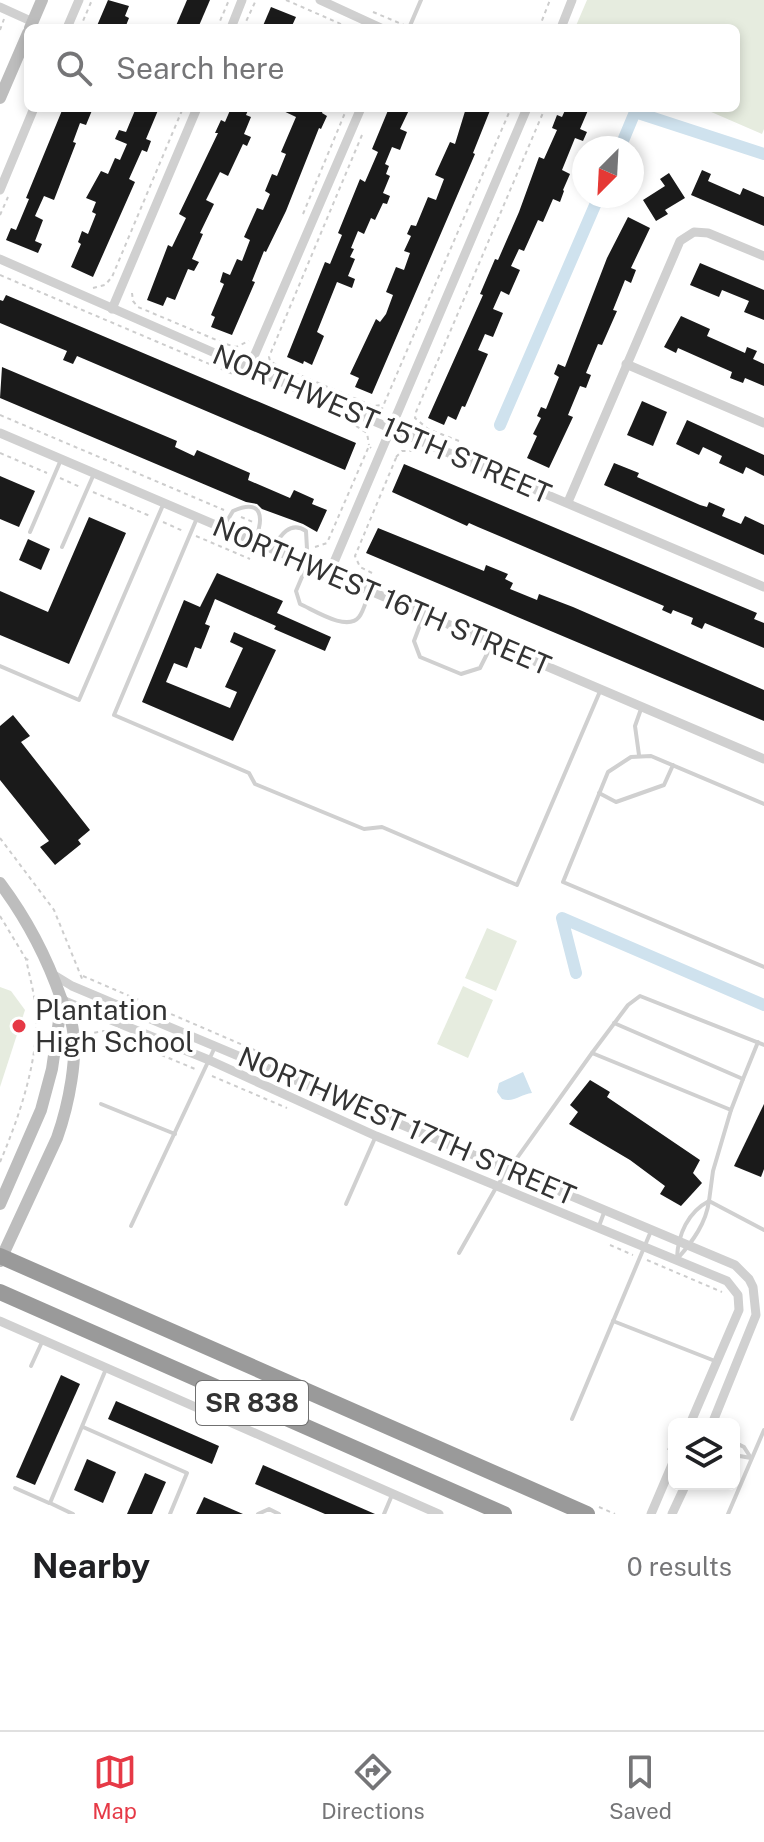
<!DOCTYPE html>
<style>
:root{--surface:#fff;--page:#f6f6f6;--text:#202124;--muted:#757577;--line:#e0e0e0;--accent:#e63946}
body{margin:0;font-family:"Public Sans",sans-serif;background:var(--page);color:var(--text)}
.controls{position:absolute;right:24px;bottom:24px;display:grid;overflow:hidden;border-radius:12px;box-shadow:0 4px 12px #0003}
.controls button{width:72px;height:72px;display:grid;place-items:center;padding:0;border:0;border-bottom:2px solid var(--line);background:var(--surface);color:var(--text);font:40px sans-serif}
.compass{position:absolute;left:572px;top:136px;width:72px;height:72px;border-radius:50%;background:var(--surface);box-shadow:0 4px 12px #0003;rotate:204deg}
.list{margin:0;padding:0;list-style:none}
h2{display:flex;justify-content:space-between;align-items:center;height:104px;margin:0;padding:0 32px;font-size:34px}
h2 small{font-size:26px;font-weight:400;color:var(--muted)}
.icon{flex:none;width:44px;height:44px;fill:none;stroke:currentColor;stroke-width:2;stroke-linecap:round;stroke-linejoin:round}
.map{position:relative;flex:none;width:764px;height:1514px;overflow:hidden}
.search{position:absolute;background:var(--surface);box-shadow:0 4px 12px #0003;left:24px;right:24px;top:24px;height:88px;display:flex;align-items:center;gap:20px;box-sizing:border-box;padding:0 28px;border-radius:12px;color:var(--muted);font-size:30px}
.sheet{height:216px;background:var(--surface)}
nav{display:flex;justify-content:space-around;align-items:center;box-sizing:border-box;height:112px;border-top:2px solid var(--line);background:var(--surface);font-size:22px;color:var(--muted)}
nav a{display:grid;justify-items:center;gap:4px}
nav .on{color:var(--accent)}
.map>svg:first-child{display:block}
.green{fill:#e6ecdf}
.water{fill:#cfe2ee}
.lines{fill:none;stroke-linecap:round;stroke-linejoin:round}
.canal{stroke:#cfe2ee;stroke-width:12}
.building{fill:#1a1a1a}
.path{stroke:#cdcdcd;stroke-width:2;stroke-dasharray:4 4;stroke-linecap:butt}
.lane{stroke:#d0d0d0;stroke-width:4}
.street{stroke:#d0d0d0;stroke-width:9}
.secondary{stroke:#bdbdbd;stroke-width:12}
.highway{stroke:#9a9a9a;stroke-width:16}
.poi-dot{fill:#e63946;stroke:#fff;stroke-width:3}
.labels{text-anchor:middle;stroke-width:8;stroke-linejoin:round;paint-order:stroke}
.shield{fill:#fff;stroke:#707070;stroke-width:2}
.shield-label{font-size:26px;font-weight:bold;fill:#333}
.street-label{font-size:28px;fill:#333;stroke:#fff}
.poi-label{font-size:28px;fill:#333;stroke:#fff;text-anchor:start}
</style>
<div class="map">
<svg width="764" height="1514" viewBox="0 0 764 1514">
<rect width="100%" height="100%" fill="#fff"/>
<g class="green">
<polygon points="587,0 764,0 764,129 762,134 702,108 736,108 736,28 575,28"/>
<polygon points="487,928 517,941 496,991 465,978"/>
<polygon points="463,986 493,1000 468,1058 437,1044"/>
<polygon points="0,987 11,991 25,1010 0,1087"/>
</g>
<path class="water" d="M523 1072 532 1093C521 1094 514 1103 502 1099L497 1092 499 1083Z"/>
<g class="lines">
<g class="canal">
<polyline points="620,148 635,112 764,154"/>
<polyline points="500,425 599,196"/>
<polyline points="576,973 562,918 764,1005"/>
</g>
</g>
<g class="building">
<polygon points="108,0 129,6 125,16 129,18 125,28 96,28"/>
<polygon points="187,0 210,0 198,28 175,28"/>
<polygon points="271,7 296,17 291,28 262,28"/>
<polygon points="63,108 93,108 86,125 80,123 73,142 76,143 54,200 44,196 35,216 43,220 35,241 42,244 38,253 6,240 11,228 16,230 29,199 26,198"/>
<polygon points="136,108 159,108 146,139 151,141 147,152 142,150 129,179 135,182 93,277 71,267 81,244 78,242 82,231 88,234 96,214 92,212 96,202 86,198 101,171 108,174 115,158 120,160 127,144 115,139 119,130 126,132"/>
<polygon points="231,108 249,108 246,115 251,117 244,134 251,137 247,146 243,144 228,176 220,172 206,200 214,204 200,233 203,234 192,259 199,262 194,271 188,269 175,300 167,297 163,306 147,300 168,245 172,247 186,218 179,214 218,133 215,133 221,120 225,122"/>
<polygon points="277,108 324,108 322,113 327,116 321,129 319,128 286,211 266,252 264,251 252,281 255,282 232,335 211,327 215,317 211,315 224,284 220,282 223,272 230,275 237,259 242,261 250,240 244,237 257,208 263,210 270,194 265,191 272,174 277,176 286,154 281,152 296,117"/>
<polygon points="389,108 410,108 400,129 407,132 400,150 392,147 385,164 389,166 386,174 390,176 383,193 390,196 387,204 383,203 375,220 371,218 364,234 358,231 351,248 354,249 350,257 355,259 348,276 355,279 352,288 337,282 317,332 324,336 312,365 304,361 303,364 287,357 325,262 330,264 342,235 338,233 360,179 365,182 378,152 372,149"/>
<polygon points="466,108 491,108 473,153 475,154 372,394 355,387 359,378 350,374 376,319 380,322 386,314 393,295 386,292 396,267 404,270 410,253 404,251 411,236 407,234 411,225 416,226 428,197 436,200 444,179 435,175 450,142 455,144"/>
<polygon points="566,108 589,108 580,129 587,132 583,141 575,138 562,170 570,174 563,190 564,191 560,202 553,199 543,222 538,220 524,251 519,249 511,266 520,270 509,295 501,291 493,309 503,313 493,337 485,334 478,350 488,354 465,407 462,406 456,420 448,416 444,425 428,418 483,295 480,294 495,259 498,260 519,212 539,157 544,159 557,130 552,128 557,115 562,117"/>
<polygon points="702,170 711,174 708,181 740,195 743,188 764,197 764,226 691,195"/>
<polygon points="669,173 685,198 665,210 668,214 656,221 643,200 665,186 660,179"/>
<polygon points="628,217 650,228 631,268 636,270 631,283 625,280 613,310 617,311 602,345 598,344 586,373 591,375 586,388 580,386 568,415 573,417 549,468 527,458 537,436 533,434 541,418 537,416 541,407 546,409 559,377 554,374 558,364 565,367 607,258"/>
<polygon points="700,263 764,290 764,320 744,312 749,301 722,290 719,297 690,285"/>
<polygon points="6,295 356,443 345,470 77,356 73,364 63,360 67,351 0,323 0,300 3,301"/>
<polygon points="681,316 710,329 707,336 745,353 747,347 757,351 753,359 764,364 764,386 745,378 743,383 730,378 732,372 678,348 676,353 664,347"/>
<polygon points="2,367 177,441 175,447 194,456 197,450 250,473 248,480 290,498 294,490 314,499 312,504 327,510 317,532 303,524 262,509 257,504 246,502 0,398"/>
<polygon points="642,401 667,412 653,446 627,435"/>
<polygon points="687,420 764,455 764,476 746,467 743,474 719,463 722,456 703,447 699,455 676,444"/>
<polygon points="614,463 639,473 637,477 700,505 707,507 709,502 725,509 722,516 741,524 745,516 764,525 764,555 604,485"/>
<polygon points="404,464 757,613 754,619 764,623 764,648 705,623 702,629 691,624 693,618 673,610 671,614 662,610 664,606 478,527 469,523 467,526 392,492"/>
<polygon points="0,476 35,491 19,527 0,519"/>
<polygon points="89,517 126,533 69,664 0,635 0,591 48,612"/>
<polygon points="378,528 484,571 486,565 508,574 505,579 513,583 510,589 537,600 539,594 573,607 764,690 764,721 366,553"/>
<polygon points="28,539 50,549 41,570 19,560"/>
<polygon points="217,573 283,601 277,613 331,637 325,651 274,629 276,626 215,599 205,624 210,626 201,649 195,647 187,668 174,663 166,682 230,708 237,692 225,687 243,648 230,642 234,632 276,650 233,741 142,702 184,600 200,607"/>
<polygon points="13,715 30,736 21,742 90,830 78,840 81,844 55,865 40,847 49,841 0,780 0,726"/>
<polygon points="590,1080 610,1092 607,1097 700,1160 693,1173 702,1183 681,1206 660,1194 665,1186 630,1160 569,1124 578,1112 570,1105"/>
<polygon points="764,1104 764,1169 761,1177 734,1166"/>
<polygon points="61,1375 80,1384 35,1485 16,1477"/>
<polygon points="116,1401 219,1446 212,1464 108,1419"/>
<polygon points="87,1459 116,1472 103,1503 74,1490"/>
<polygon points="263,1465 375,1514 325,1514 255,1484"/>
<polygon points="145,1473 166,1482 152,1514 127,1514"/>
<polygon points="204,1497 243,1514 196,1514"/>
</g>
<g class="lines">
<g class="path">
<polyline points="286,0 350,28"/>
<polyline points="373,12 404,25"/>
<polyline points="80,28 92,0"/>
<polyline points="217,28 229,0"/>
<polyline points="243,28 256,0"/>
<polyline points="539,28 550,0"/>
<polyline points="0,30 4,19"/>
<polyline points="362,135 269,357 270,361 278,366 373,406 382,405"/>
<polyline points="303,214 347,108"/>
<polyline points="0,215 8,197"/>
<polyline points="0,275 240,377"/>
<polyline points="93,288 105,285 112,277 183,108"/>
<polyline points="132,293 133,301 138,307 226,344 236,347 249,341"/>
<polyline points="381,411 511,108"/>
<polyline points="0,415 224,510"/>
<polyline points="356,426 367,433 369,445"/>
<polyline points="459,441 428,429 415,418 416,412 545,108"/>
<polyline points="0,453 47,473"/>
<polyline points="396,457 402,451 415,451"/>
<polyline points="60,478 80,487"/>
<polyline points="93,492 150,516"/>
<polyline points="241,517 253,522"/>
<polyline points="163,522 183,531"/>
<polyline points="196,536 250,559"/>
<polyline points="315,547 327,543 369,446 371,448"/>
<polyline points="372,573 360,567 355,556 396,458 392,457"/>
<polyline points="0,838 54,910 83,981"/>
<polyline points="0,916 26,959"/>
<polyline points="83,976 317,1077"/>
<polyline points="86,1046 93,1033 104,1031 195,1069"/>
<polyline points="212,1076 287,1108"/>
<path d="M0 1162C19 1118 42 1052 35 1003 33 988 29 974 26 959L31 961"/>
<polyline points="610,1245 633,1255"/>
<polyline points="647,1260 722,1292"/>
<polyline points="668,1450 674,1436"/>
<polyline points="599,1507 615,1514"/>
</g>
<g class="lane">
<polyline points="409,28 421,0"/>
<polyline points="197,518 114,715 249,773 255,784 364,829 382,827 517,885 601,689"/>
<path d="M224 526 233 511C263 498 264 518 255 540"/>
<polyline points="30,532 60,462"/>
<polyline points="62,547 93,476"/>
<path d="M273 548C280 536 290 520 306 531L307 549 304 561"/>
<path d="M307 565 296 591 300 604C314 610 347 632 359 617 364 611 366 600 369 593"/>
<polyline points="423,617 414,641 420,657 461,674 480,668 492,644"/>
<polyline points="0,666 79,700 163,505"/>
<polyline points="639,755 635,726 641,709"/>
<polyline points="599,793 616,802 664,785 673,765"/>
<polyline points="764,804 651,756 631,757 608,772 563,882 764,967"/>
<polyline points="614,1023 743,1079 758,1042"/>
<polyline points="764,1045 640,996 628,1005 592,1053 731,1110 713,1171 709,1201 764,1230"/>
<polyline points="101,1104 175,1134"/>
<polyline points="731,1110 743,1079"/>
<polyline points="346,1204 375,1138"/>
<polyline points="131,1226 215,1047"/>
<polyline points="599,1226 605,1210"/>
<polyline points="459,1253 497,1186 592,1053"/>
<path d="M677 1258C678 1234 688 1212 709 1201"/>
<path d="M678 1258C693 1241 706 1223 709 1201"/>
<polyline points="613,1321 715,1361"/>
<polyline points="31,1366 42,1342"/>
<polyline points="572,1419 651,1231"/>
<polyline points="83,1427 187,1473 170,1514"/>
<polyline points="734,1442 744,1447 751,1458"/>
<polyline points="734,1455 751,1458"/>
<polyline points="15,1488 49,1503"/>
<polyline points="73,1514 50,1503 106,1369"/>
<polyline points="258,1514 269,1509 279,1514"/>
<polyline points="384,1514 392,1495"/>
<polyline points="728,1514 764,1430"/>
</g>
<g class="street">
<polyline points="320,0 381,28"/>
<polyline points="0,7 33,22"/>
<polyline points="67,28 79,0"/>
<polyline points="231,28 242,0"/>
<polyline points="561,28 572,0"/>
<polyline points="0,190 34,108"/>
<polyline points="0,259 249,368 764,587"/>
<polyline points="112,309 197,108"/>
<polyline points="626,364 764,423"/>
<polyline points="249,368 361,108"/>
<polyline points="0,433 764,759"/>
<polyline points="568,502 680,241 694,232 708,233 764,256"/>
<polyline points="329,574 527,108"/>
<polyline points="54,975 72,986 735,1265 749,1279 753,1287 756,1315 712,1424"/>
<polyline points="62,1000 209,1060 376,1136 727,1281 738,1295 739,1310 690,1424"/>
<polyline points="0,1321 439,1514"/>
<polyline points="651,1514 674,1460"/>
<polyline points="672,1514 686,1484"/>
</g>
<g class="secondary">
<polyline points="30,28 42,0"/>
<polyline points="0,98 28,33"/>
<path d="M0 883C27 919 46 955 61 998 64 1006 69 1013 71 1021 80 1053 68 1107 57 1138L0 1261"/>
<polyline points="0,1204 41,1110 52,1069 62,1000"/>
</g>
<g class="highway">
<polyline points="0,1256 587,1514"/>
<polyline points="0,1292 504,1514"/>
</g>
</g>
<circle class="poi-dot" cx="19" cy="1026" r="8"/>
<g class="labels">
<rect class="shield" x="196" y="1381" width="112" height="44" rx="6"/>
<g class="shield-label">
<text x="252" y="1412">SR 838</text>
</g>
<g class="street-label">
<text transform="translate(382 424) rotate(23)" y="10">NORTHWEST 15TH STREET</text>
<text transform="translate(382 596) rotate(23)" y="10">NORTHWEST 16TH STREET</text>
<text transform="translate(407 1126) rotate(23)" y="10">NORTHWEST 17TH STREET</text>
</g>
<g class="poi-label">
<text x="35" y="1020">Plantation<tspan x="35" dy="32">High School</tspan></text>
</g>
</g>
</svg>
<div class="controls">
<button><svg class="icon" aria-label="layers" viewBox="0 0 24 24"><path d="M12 4l9 5-9 5-9-5zM3 14l9 5 9-5"/></svg></button>
</div>
<svg class="compass" viewBox="-18 -18 36 36"><path d="M0-13l5 13h-10z" fill="#e53935"/><path d="M0 13l5-13h-10z" fill="#757577"/></svg>
<div class="search"><svg class="icon" aria-label="search" viewBox="0 0 24 24"><circle cx="10" cy="10" r="6"/><path d="M15 15l6 6"/></svg>Search here</div>
</div>
<section class="sheet">
<h2>Nearby<small>0 results</small></h2>
<ul class="list">
</ul>
</section>
<nav>
<a class="on"><svg class="icon" aria-label="map" viewBox="0 0 24 24"><path d="M3 6l6-2 6 2 6-2v14l-6 2-6-2-6 2zM9 4v14M15 6v14"/></svg>Map</a>
<a><svg class="icon" aria-label="directions" viewBox="0 0 24 24"><path d="M12 3l9 9-9 9-9-9zM9 14v-3h6M13 9l2 2-2 2"/></svg>Directions</a>
<a><svg class="icon" aria-label="saved" viewBox="0 0 24 24"><path d="M7 4h10v16l-5-4-5 4z"/></svg>Saved</a>
</nav>
